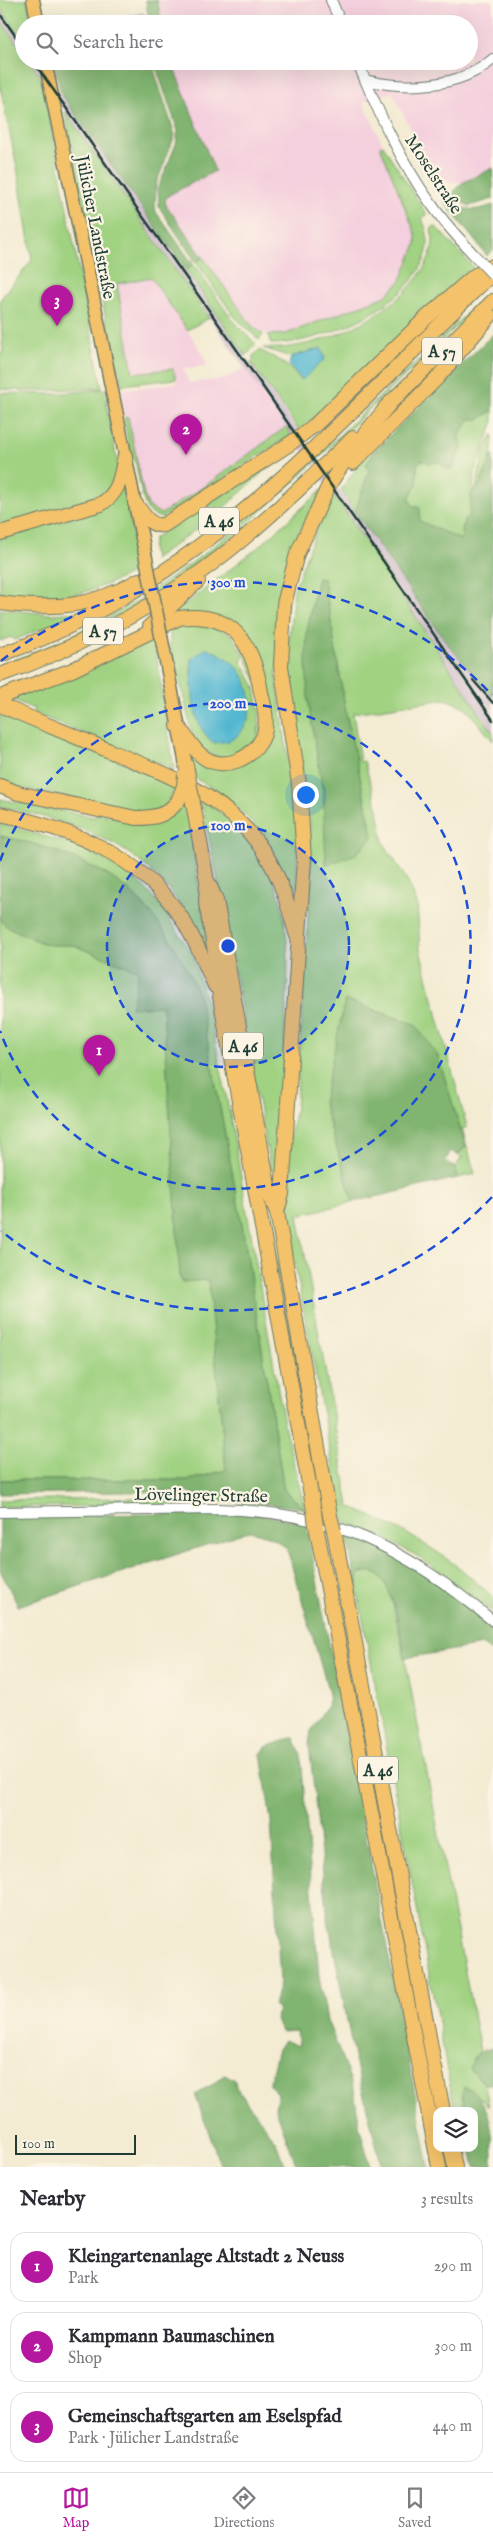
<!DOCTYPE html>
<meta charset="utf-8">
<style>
:root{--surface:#fff;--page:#f2f2f3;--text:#2b2b33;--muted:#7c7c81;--line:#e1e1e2;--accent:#b5179e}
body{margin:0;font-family:"IM FELL English",serif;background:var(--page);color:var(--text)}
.controls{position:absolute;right:15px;bottom:15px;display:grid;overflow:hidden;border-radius:10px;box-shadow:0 5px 20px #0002}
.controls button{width:45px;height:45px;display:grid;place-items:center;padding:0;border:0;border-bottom:1px solid var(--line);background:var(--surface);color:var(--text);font:25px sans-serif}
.scale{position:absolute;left:15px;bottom:12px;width:121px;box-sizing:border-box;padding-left:5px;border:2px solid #1f3d34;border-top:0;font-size:14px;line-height:18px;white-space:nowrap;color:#1f3d34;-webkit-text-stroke:4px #fcf5e5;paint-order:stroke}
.you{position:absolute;left:305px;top:794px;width:18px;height:18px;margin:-12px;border:4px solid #fff;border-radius:50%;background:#1a73e8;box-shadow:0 0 0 8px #1a73e833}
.badge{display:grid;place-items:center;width:32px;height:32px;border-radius:50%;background:var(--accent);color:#fff;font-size:16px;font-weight:700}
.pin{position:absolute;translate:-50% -41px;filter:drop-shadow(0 1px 2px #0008)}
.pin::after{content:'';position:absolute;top:26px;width:18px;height:15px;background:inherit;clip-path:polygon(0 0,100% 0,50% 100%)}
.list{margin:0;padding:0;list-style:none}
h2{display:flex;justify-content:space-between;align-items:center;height:65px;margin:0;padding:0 20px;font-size:21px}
h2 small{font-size:16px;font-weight:400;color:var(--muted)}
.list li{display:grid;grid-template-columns:32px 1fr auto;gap:15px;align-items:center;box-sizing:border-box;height:70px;margin:0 10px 10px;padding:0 10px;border:1px solid var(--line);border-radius:15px}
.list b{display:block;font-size:19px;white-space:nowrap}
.list p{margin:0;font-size:16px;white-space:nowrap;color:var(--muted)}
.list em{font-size:16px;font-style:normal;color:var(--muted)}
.icon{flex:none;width:28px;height:28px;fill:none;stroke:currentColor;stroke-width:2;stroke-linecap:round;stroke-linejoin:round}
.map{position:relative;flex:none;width:493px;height:2167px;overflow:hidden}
.search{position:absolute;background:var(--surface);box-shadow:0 5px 20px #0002;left:15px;right:15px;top:15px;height:55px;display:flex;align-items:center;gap:12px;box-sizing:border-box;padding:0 18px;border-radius:28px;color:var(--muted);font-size:19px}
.sheet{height:305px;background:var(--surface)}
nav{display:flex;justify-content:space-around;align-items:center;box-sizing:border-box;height:70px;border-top:1px solid var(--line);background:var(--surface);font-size:14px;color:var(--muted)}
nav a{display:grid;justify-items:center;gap:2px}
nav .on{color:var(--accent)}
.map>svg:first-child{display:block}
.built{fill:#f4cfdd}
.industrial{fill:#d0bdcd}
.green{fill:#a0d282;stroke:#60885b;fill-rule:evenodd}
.forest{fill:#80b470;stroke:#507852}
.water{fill:#52b7d1;stroke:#387a82}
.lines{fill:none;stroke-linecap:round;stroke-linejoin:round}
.minor-casing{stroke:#697a6b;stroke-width:12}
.major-casing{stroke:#697a6b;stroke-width:15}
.highway-casing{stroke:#697a6b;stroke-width:16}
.minor{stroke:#fff;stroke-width:10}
.major{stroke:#f3c26a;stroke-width:12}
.highway{stroke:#f3c26a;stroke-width:14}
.rail{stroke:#1f3d34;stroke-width:2.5}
.minor-bridge-casing{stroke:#697a6b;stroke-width:12;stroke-linecap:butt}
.major-bridge-casing{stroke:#697a6b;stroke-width:15;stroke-linecap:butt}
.highway-bridge-casing{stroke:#697a6b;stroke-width:16;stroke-linecap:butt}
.minor-bridge{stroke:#fff;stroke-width:10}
.major-bridge{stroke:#f3c26a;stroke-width:12}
.highway-bridge{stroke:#f3c26a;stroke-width:14}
.ring{fill:none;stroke:#1d4ed8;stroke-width:2.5;stroke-dasharray:9 6}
.labels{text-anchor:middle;stroke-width:4.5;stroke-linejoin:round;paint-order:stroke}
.shield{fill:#fcf5e5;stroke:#617469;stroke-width:1}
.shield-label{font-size:16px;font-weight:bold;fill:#1f3d34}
.street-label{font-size:18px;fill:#1f3d34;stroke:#fcf5e5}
.centre{fill:#1d4ed8;stroke:#fcf5e5;stroke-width:2.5}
.ring-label{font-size:15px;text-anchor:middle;font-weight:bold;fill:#1d4ed8;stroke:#fcf5e5;stroke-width:4.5;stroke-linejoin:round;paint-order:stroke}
</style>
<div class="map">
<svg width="493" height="2167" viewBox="0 0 493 2167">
<rect width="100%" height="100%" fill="#fcf5e5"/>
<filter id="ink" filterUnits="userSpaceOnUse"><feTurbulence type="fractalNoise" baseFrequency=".02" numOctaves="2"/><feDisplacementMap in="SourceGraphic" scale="10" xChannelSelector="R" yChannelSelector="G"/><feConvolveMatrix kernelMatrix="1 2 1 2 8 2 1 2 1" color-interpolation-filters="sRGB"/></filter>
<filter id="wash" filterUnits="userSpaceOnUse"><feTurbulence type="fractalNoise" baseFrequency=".0096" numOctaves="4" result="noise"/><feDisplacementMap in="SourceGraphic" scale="20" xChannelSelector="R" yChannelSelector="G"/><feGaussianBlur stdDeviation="1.12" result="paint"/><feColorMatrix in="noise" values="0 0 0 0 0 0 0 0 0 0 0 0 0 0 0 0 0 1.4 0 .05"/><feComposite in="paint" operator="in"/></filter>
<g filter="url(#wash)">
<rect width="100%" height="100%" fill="#f3ebd2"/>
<g class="built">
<polygon points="157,0 493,0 493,168 462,183 437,180 392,92 363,102 383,145 380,146 416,235 416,244 401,280 386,296 295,331 279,336 259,332 252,326 165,203 169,195 214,171 171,61 469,61 469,24 162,24"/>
<polygon points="151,277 203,354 207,366 183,368 189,383 224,379 245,368 286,427 208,484 161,514 149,507 144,495 128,417 124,418 118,390 176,383 173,369 133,373 117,284"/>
</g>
<g class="industrial">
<polygon points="0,8 24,42 24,53 0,20"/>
<polygon points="30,61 38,61 446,642 493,697 493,710 485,702 493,713 493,733 330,490"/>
</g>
<g class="green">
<polygon points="0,0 27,0 32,24 24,24 24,42 0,8"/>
<polygon points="0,20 24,53 24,61 30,61 41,77 102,388 28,391 0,389 0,353 3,353 0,300 32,260 17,167 0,87"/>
<polygon points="65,112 209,318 187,330 151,277 117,284 133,373 173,369 176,379 122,385 120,372 115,365"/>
<path d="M383 145 427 215 422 218C426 229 430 240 427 251 414 306 321 344 271 344L268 335 286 334 386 296 401 280 416 244V235L380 146Z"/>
<path d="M435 226 474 268 420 315 317 416 299 430 251 363 254 360 252 357 259 350C277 358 289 365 301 380L321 348 291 357 263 348C317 352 397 315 424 268 429 260 433 249 433 239 433 236 430 231 432 228 433 227 434 227 435 226Z"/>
<polygon points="203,257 252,326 263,334 259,340 234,316 196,262"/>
<polygon points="193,264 234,322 256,344 246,356 186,270"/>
<path d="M493 288V292L481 303C433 349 384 395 336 442 279 496 223 549 157 593 109 624 54 649 0 668V665C147 615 241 528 351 424 398 379 446 334 493 288Z"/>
<polygon points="104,389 118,467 116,479 105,494 0,526 0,393 54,394"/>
<polygon points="493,410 493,424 476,467 469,517 464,520 461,540 419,521 409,498 417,484 417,464 422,459 430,463 439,462 448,469 462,449 460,435 470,418 479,419"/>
<polygon points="128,417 144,495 149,507 161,514 208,484 286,427 291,435 162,518 153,515 147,509 142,496 136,464 130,454 124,418"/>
<path d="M493 434C493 453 489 473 476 488L484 451Z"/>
<polygon points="293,445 217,514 154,560 152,549 154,538"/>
<polygon points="378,447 355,512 341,490 359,464"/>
<path d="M123 486 140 569C85 597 61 601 0 594V538L98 510Z"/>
<path d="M324 488 299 533 276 675 297 822V910C280 854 250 805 196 779L191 753 245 762 268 708 232 625 167 619 261 545Z"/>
<path d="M334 495 493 733V741L465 707 445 699 353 713 360 762 364 761 378 809 383 842 407 880 417 903 420 950 467 1127 462 1129 475 1174 457 1178 455 1168 462 1157 457 1155 466 1147 459 1127 323 1102 353 1202 298 1215 349 1506 406 1533 437 1552 461 1569 493 1597V1612L421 1558 378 1535 343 1521 292 1248 287 1189 288 1146 296 1108 311 872 310 823 289 677 288 647 294 590 316 530ZM318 578 324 580 346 713 373 837 326 864C325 840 326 815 323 791 314 713 295 658 318 578Z"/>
<polygon points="0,609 49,614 81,612 15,640 11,637 0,641"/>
<polygon points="200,621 232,635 244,656 241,661 255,687 260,715 257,737 246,750 229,757 215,756 204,751 192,734 181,685 170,648 170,626"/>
<polygon points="153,634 174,769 33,713 34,709 11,699"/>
<path d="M0 715 23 725 25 721 175 784C170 810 157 813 133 811L22 788 0 779Z"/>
<path d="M186 795 198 882 214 970C169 858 113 832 0 806V799L95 817 97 813 136 821Z"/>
<path d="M200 797C292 863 292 923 285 1028 283 1075 280 1122 277 1168L271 1171 217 876Z"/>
<path d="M0 824 79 846 122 870 143 886 161 906 193 956 210 1017 229 1109 285 1429 305 1509 284 1490 243 1230 199 996C185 960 157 914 127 889 96 863 39 843 0 836Z"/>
<polygon points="0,919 6,926 40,942 52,945 73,945 140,971 163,1006 180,1276 181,1282 208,1280 226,1470 189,1480 0,1480"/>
<polygon points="245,1103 326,1509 321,1510"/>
<polygon points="186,1497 185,1505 0,1507 0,1500"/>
<polygon points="370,1571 378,1575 389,1588 405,1658 480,2051 472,2059 478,2078 485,2084 489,2106 483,2099 462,2095 465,2111 456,2111 454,2107 357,1588 359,1574"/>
</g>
<g class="forest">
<polygon points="146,0 157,0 162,24 149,24"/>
<polygon points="143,13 144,24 101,24"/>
<polygon points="54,61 151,61 175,135 156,184 155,206 156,212 193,264 186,270 61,94"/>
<polygon points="154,61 171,61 215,171 169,195 165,200 166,205 203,257 196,262 159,207 158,188 176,144 178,131"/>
<polygon points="493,168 493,199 469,206 450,196 462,183"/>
<path d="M447 199C463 211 474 212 493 205V250L487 256 444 202Z"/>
<polygon points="493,334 493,410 479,419 470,419 460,435 462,449 455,460 454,468 448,469 439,462 430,463 422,460 417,464 417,484 409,498 412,505 420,508 420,521 461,540 464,520 469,517 471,493 481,482 493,454 493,697 446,642 355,512 369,470 366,465 378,447"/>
<polygon points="318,578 324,580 346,713 373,837 356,854 326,865 323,792 308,700 306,663 307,631"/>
<path d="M0 836C39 843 96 863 127 889 157 914 185 960 199 996L243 1230 284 1490 305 1509C274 1503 243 1503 212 1500 202 1499 193 1492 183 1491L0 1494V1480H189L226 1470 208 1280 181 1282 180 1276 163 1006 131 1008 139 971 73 945H52L40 942 6 926 0 919Z"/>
<polygon points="345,1000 415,1024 438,1056 466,1147 457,1155 451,1151 445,1161 455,1168 457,1178 353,1202 323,1102"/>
<path d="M247 1513 306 1523 429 2167H382L354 2057 328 1919 309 1744 311 1731 327 1707 329 1693 287 1549C276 1538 264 1534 249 1531L18 1606 0 1570V1516Z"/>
<path d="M346 1534C399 1550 449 1591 493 1625V1652L483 1645 405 1658C401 1638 394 1575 370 1572 367 1571 362 1573 359 1574L357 1588Z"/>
<polygon points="294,1737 301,1755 319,1977 327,2020 354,2089 359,2125 370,2167 297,2167 275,2107 278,2094 269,2084 278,2049 284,2040 299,2046 297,2031 281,2032 275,2016 279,2009 274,2006 280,1982 271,1821 261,1754 266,1747"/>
<path d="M493 2048V2084H485L470 2069C473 2055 479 2051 493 2048Z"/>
<polygon points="225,2074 235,2080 236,2087 276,2142 285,2167 221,2167 195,2094 212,2085"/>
<path d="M464 2086C493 2099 493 2135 493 2167H475L471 2148H474V2111H465L462 2095Z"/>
</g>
<g class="water">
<polygon points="321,348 325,359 302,380 289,365 291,357"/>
<path d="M207 648C216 652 226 657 234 664 254 683 258 722 233 739 229 742 220 742 214 743 190 725 192 687 191 659Z"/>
</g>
</g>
<g filter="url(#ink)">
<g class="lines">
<defs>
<g id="minor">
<polyline points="331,0 341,24"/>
<path d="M357 61C378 111 400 161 432 205 445 224 461 241 477 258"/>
<path d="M365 80C406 90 460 88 493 59"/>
<path d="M0 1512 218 1509C336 1512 403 1547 493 1621"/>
</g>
<g id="major">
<polyline points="33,0 38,24"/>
<polyline points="45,61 144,548"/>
<polyline points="164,651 186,765"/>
</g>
<g id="highway">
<polyline points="385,408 493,301"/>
<polyline points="353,463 438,377 490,316"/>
<path d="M135 503C143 513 149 527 164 525L291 443 316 424 426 318 474 276 493 266"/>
<path d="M0 533 101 504C121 491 120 477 125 456"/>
<path d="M0 603C53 610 92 608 139 580"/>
<polyline points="150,626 198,581"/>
<path d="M0 655C205 584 340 418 493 273"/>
<path d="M0 675C71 650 137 617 199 573 254 534 303 485 353 438"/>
<path d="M0 697 72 670 179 618C234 611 253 644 261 692 264 705 268 720 264 734 256 758 223 773 202 756 192 748 186 736 178 726"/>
<path d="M0 705C37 721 75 736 112 752 175 778 234 798 270 862 283 885 289 910 297 936"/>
<path d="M0 786 18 793 136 818C155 818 166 816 178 801"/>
<polyline points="193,803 207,881 206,903 216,958 220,997 314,1511"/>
<path d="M0 814C71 829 139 854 181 917 195 939 205 963 215 986"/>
<polyline points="208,882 216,900 270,1196 277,1212 330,1516"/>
<polyline points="277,1212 282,1194 304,859 299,784 281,666 284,604 297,554 329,485 353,448 391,402"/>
<polyline points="316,1526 439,2167"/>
<polyline points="334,1531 443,2111"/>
<polyline points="451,2148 455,2167"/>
</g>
</defs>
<use href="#minor" class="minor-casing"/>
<use href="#major" class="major-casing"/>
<use href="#highway" class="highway-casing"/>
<use href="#minor" class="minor"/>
<use href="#major" class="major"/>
<use href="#highway" class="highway"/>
<g class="rail">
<polyline points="0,14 24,48"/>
<polyline points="33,61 261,384 493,720"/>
<polyline points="473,680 493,703"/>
</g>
<defs>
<polyline id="minor-bridge" points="477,258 493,275"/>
<polyline id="major-bridge" points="144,548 164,651"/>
<g id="highway-bridge">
<polyline points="186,765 193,803"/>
<polyline points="178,801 184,786 185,775"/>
<polyline points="314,1511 316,1526"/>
<polyline points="330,1516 334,1531"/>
</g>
</defs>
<use href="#minor-bridge" class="minor-bridge-casing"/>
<use href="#major-bridge" class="major-bridge-casing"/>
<use href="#highway-bridge" class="highway-bridge-casing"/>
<use href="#minor-bridge" class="minor-bridge"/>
<use href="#major-bridge" class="major-bridge"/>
<use href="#highway-bridge" class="highway-bridge"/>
</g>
</g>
<circle cx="228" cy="946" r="121" fill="#1d4ed8" fill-opacity=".12"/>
<g class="ring">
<circle cx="228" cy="946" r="121"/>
<path d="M0 861A243 243 0 1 1 0 1031"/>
<path d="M492 1197A364 364 0 0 1 1 1231M1 661A364 364 0 0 1 492 695"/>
</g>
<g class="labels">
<g class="shield">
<rect x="422" y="337.5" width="40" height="27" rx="4"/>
<rect x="199" y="507.5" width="40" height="27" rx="4"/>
<rect x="83" y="617.5" width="40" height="27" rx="4"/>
<rect x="223" y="1032.5" width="40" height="27" rx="4"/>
<rect x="358" y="1756.5" width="40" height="27" rx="4"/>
</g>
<g class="shield-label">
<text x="442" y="357">A 57</text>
<text x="219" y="527">A 46</text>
<text x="103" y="637">A 57</text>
<text x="243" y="1052">A 46</text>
<text x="378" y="1776">A 46</text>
</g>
<g class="street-label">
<text transform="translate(434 174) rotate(57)" y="6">Moselstraße</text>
<text transform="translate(96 227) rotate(79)" y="6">Jülicher Landstraße</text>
<text transform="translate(201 1495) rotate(1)" y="6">Lövelinger Straße</text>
</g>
</g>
<circle cx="228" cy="946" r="8" class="centre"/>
<g class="ring-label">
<text x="228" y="587">300 m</text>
<text x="228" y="708">200 m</text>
<text x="228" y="830">100 m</text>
</g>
</svg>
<div class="controls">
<button><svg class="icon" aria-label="layers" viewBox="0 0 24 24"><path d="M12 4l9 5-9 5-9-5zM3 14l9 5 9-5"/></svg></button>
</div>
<div class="scale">100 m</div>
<div class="you"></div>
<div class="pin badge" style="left:99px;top:1076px">1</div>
<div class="pin badge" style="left:186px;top:455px">2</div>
<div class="pin badge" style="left:57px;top:326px">3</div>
<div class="search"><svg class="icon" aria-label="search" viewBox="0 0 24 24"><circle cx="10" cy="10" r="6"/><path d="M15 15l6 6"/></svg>Search here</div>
</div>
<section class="sheet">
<h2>Nearby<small>3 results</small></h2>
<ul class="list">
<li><span class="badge">1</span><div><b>Kleingartenanlage Altstadt 2 Neuss</b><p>Park</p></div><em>290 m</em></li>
<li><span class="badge">2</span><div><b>Kampmann Baumaschinen</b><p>Shop</p></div><em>300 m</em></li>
<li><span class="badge">3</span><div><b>Gemeinschaftsgarten am Eselspfad</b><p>Park · Jülicher Landstraße</p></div><em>440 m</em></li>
</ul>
</section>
<nav>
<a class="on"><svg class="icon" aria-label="map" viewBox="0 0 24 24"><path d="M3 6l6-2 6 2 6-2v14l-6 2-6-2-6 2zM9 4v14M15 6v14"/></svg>Map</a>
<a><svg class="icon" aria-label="directions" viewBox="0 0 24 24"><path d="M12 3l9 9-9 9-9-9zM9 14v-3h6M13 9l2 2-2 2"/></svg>Directions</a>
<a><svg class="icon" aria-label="saved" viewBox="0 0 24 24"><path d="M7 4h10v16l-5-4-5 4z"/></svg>Saved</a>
</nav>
